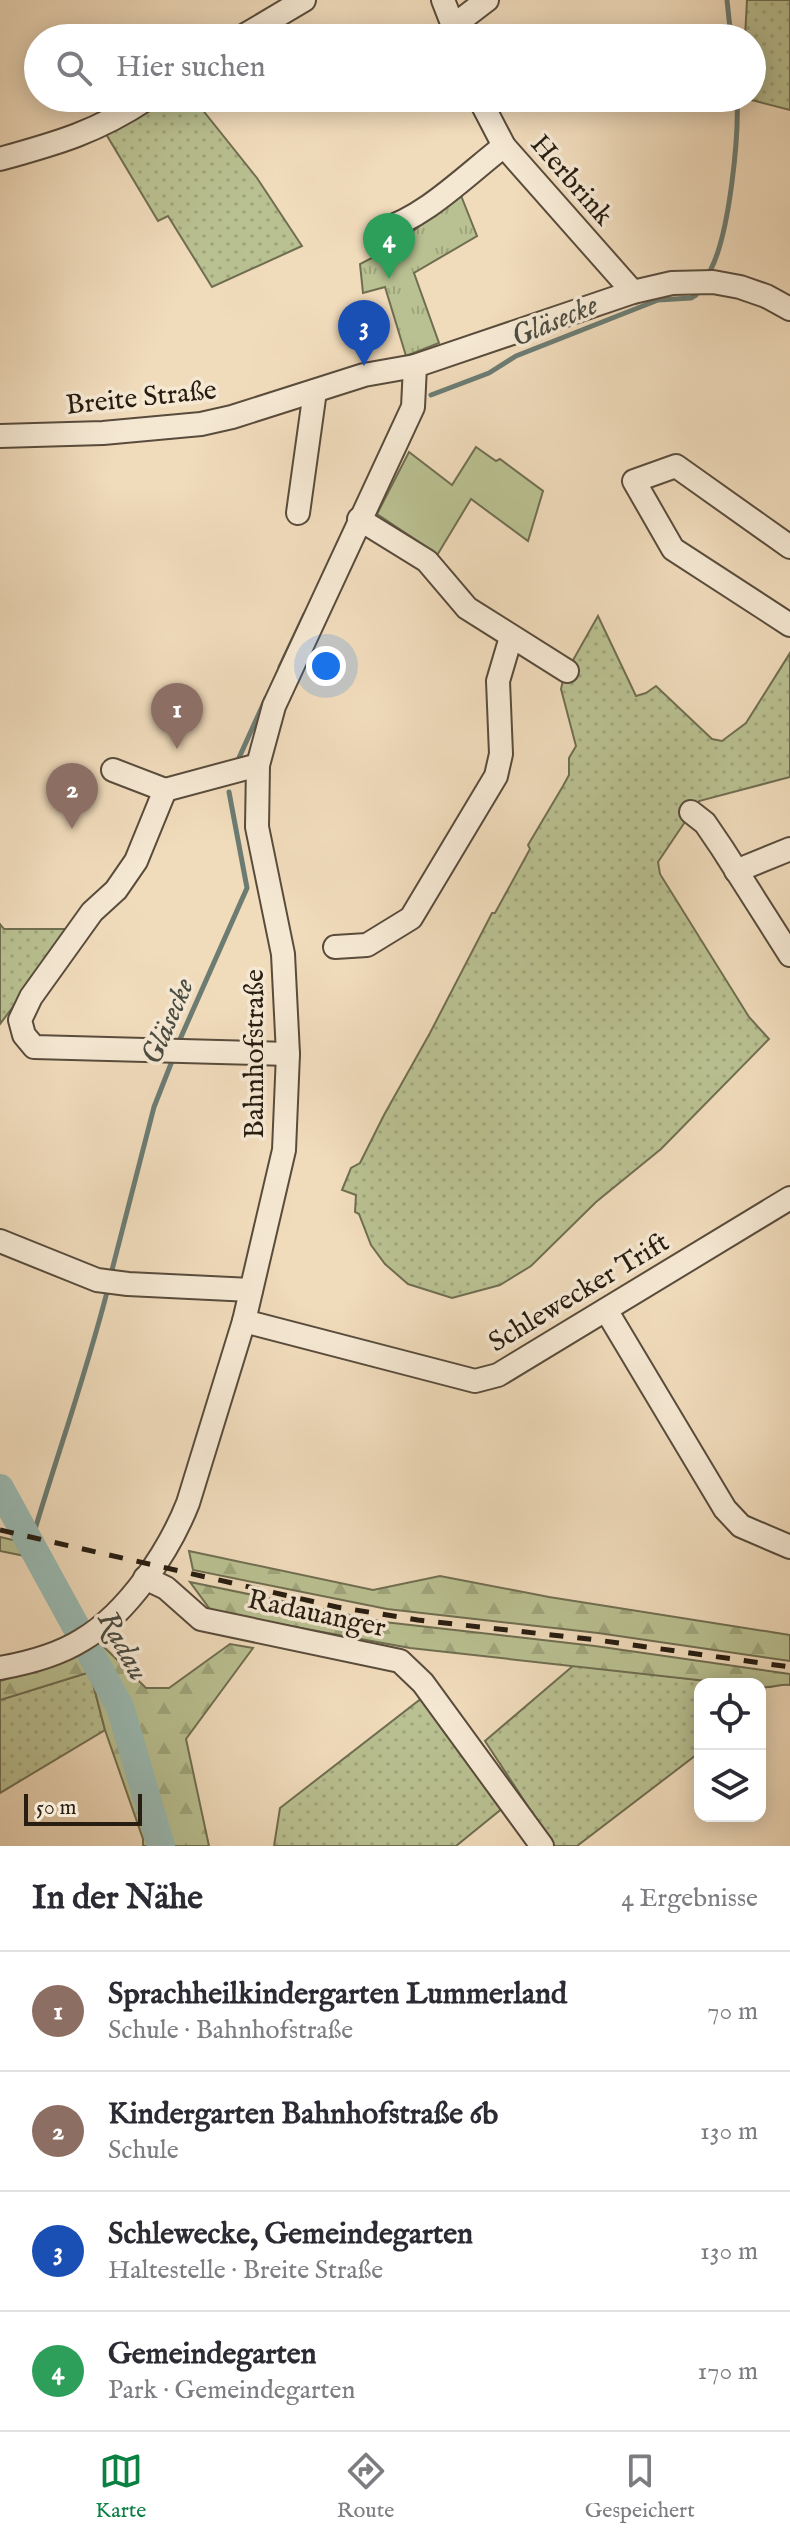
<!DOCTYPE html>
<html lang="de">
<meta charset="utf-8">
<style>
:root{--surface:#fff;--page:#f7f7f7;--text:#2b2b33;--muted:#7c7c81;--line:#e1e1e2;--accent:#0b8043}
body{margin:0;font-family:"IM FELL English",serif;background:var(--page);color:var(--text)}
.controls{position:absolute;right:24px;bottom:24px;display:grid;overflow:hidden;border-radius:16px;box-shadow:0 4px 20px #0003}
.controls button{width:72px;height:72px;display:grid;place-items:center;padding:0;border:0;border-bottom:2px solid var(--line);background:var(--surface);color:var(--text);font:40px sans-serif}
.scale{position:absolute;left:24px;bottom:20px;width:118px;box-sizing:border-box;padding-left:8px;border:4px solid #271d11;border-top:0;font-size:22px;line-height:28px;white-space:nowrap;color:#271d11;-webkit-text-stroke:6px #f5e8d3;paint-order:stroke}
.you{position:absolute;left:326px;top:666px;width:28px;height:28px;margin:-20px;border:6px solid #fff;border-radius:50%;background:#1a73e8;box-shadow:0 0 0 12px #1a73e833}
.badge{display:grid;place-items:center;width:52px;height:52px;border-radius:50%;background:var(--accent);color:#fff;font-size:26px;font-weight:700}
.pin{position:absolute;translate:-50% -66px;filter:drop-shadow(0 2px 4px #0008)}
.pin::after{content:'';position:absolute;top:42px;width:28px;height:24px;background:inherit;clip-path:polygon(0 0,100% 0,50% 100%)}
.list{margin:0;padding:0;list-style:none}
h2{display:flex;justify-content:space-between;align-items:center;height:104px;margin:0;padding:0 32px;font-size:34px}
h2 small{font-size:26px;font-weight:400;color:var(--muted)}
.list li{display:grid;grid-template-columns:52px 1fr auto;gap:24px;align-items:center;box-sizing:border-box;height:120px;padding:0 32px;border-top:2px solid var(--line)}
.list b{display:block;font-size:30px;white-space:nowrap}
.list p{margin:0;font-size:26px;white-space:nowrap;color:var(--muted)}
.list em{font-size:26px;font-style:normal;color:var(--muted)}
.icon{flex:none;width:44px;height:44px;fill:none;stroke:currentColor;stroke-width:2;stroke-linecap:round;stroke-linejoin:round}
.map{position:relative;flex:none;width:790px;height:1846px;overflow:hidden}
.search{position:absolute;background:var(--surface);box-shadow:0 4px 20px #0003;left:24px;right:24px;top:24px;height:88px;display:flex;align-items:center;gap:20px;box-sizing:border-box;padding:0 28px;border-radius:44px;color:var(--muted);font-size:30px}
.sheet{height:584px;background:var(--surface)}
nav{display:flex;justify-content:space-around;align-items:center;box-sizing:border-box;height:112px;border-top:2px solid var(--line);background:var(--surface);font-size:22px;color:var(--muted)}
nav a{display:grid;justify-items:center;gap:4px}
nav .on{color:var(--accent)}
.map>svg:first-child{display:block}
.grass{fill:url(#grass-dots);stroke:#706e51;stroke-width:2}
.forest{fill:url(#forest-firs);stroke:#706e51;stroke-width:2}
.park{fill:url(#park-tufts);stroke:#706e51;stroke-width:2}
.garden{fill:#b9c091;stroke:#706e51;stroke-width:2}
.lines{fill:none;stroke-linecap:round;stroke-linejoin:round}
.stream{stroke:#6c7c73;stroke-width:5}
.river{stroke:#9abbb4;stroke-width:28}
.minor-casing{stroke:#594c3c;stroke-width:26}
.minor{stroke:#f5e8d3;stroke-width:22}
.rail{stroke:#271d11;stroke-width:5;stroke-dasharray:14 14;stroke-linecap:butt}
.labels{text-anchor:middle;stroke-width:7;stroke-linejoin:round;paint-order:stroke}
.street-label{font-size:28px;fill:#271d11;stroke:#f5e8d3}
.water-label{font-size:30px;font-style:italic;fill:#4a4c42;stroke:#f5e8d3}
</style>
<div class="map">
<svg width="790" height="1846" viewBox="0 0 790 1846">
<defs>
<pattern id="grass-dots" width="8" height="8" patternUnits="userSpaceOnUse" patternTransform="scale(2)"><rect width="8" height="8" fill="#b9c091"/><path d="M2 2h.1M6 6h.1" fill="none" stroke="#9fa57c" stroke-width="1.8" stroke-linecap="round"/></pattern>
<pattern id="forest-firs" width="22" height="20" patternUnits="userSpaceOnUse" patternTransform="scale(2)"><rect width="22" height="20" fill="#b9c091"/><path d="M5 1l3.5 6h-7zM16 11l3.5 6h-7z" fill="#9fa57c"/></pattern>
<pattern id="park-tufts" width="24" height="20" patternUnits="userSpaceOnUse" patternTransform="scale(2)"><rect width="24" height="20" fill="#b9c091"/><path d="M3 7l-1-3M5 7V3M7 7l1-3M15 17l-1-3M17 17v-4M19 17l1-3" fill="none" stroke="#9fa57c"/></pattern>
</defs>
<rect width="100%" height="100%" fill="#f0dbbb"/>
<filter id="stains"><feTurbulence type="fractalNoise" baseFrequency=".0025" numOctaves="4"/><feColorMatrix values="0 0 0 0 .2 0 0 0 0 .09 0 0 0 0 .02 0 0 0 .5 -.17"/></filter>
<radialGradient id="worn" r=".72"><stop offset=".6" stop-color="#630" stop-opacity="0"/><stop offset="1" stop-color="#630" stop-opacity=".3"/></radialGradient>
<g class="grass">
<polygon points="747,0 790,0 790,110 744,98 752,98 752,38 745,38"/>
<polygon points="164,98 193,98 257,178 302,246 212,287 168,216 158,221 106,134"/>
<polygon points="598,616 636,696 646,693 656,686 712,739 722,741 746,723 790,653 790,777 699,801 658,862 660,874 749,1017 769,1039 661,1149 596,1202 531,1266 500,1285 452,1298 408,1284 385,1264 371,1245 359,1214 355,1212 356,1195 342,1190 351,1168 360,1163 384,1115 430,1033 492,913 495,913 530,849 528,845 563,786 569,775 569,758 576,746 561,689 564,676"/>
<polygon points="0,924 4,929 72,929 0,1024"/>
<polygon points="574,1665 734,1684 700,1684 700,1752 577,1846 554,1846 485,1741"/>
<polygon points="90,1672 105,1730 0,1793 0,1700"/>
<polygon points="422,1698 504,1807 456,1846 274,1846 280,1808"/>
</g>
<g class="forest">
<polygon points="0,1537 22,1542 30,1557 0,1551"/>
<polygon points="189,1551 373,1590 440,1576 549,1597 790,1635 790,1661 598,1633 387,1609 193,1570"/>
<path d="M190 1582 384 1622 595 1646 790 1674V1685C781 1683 773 1689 760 1687V1684H734L410 1648 212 1612Z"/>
<polygon points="101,1644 146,1688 169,1688 230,1644 253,1648 186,1739 209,1846 143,1846 143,1839 105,1730 90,1672 0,1700 0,1681 64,1662"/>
</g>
<polygon class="park" points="460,193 477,236 414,273 439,343 406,356 385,287 363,293 360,264 395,246"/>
<polygon class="garden" points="476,447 496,461 500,459 543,491 528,541 471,499 436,557 431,550 377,514 409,452 452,485"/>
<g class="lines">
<g class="stream">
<polyline points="727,0 731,38"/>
<path d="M711 269C729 234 739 139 737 98"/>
<polyline points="431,395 489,373 516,356 658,300 691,298 696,295"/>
<polyline points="280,667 305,614"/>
<polyline points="238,760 266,698"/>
<polyline points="177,1046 247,888 229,792"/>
<polyline points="112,1270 154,1107 174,1056"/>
<path d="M30 1546C55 1461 85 1378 107 1292"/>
</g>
<polyline class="river" points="0,1488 120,1707 161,1846"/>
<defs>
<g id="minor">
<polyline points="443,0 457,36"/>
<polyline points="453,26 487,0"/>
<polyline points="240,38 304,0"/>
<polyline points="479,98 504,146 633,292"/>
<path d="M0 159C58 143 97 132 148 98"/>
<path d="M379 231C426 217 465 176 504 146"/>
<polyline points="0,436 103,433 201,424 232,417 364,375 415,366 633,292 672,283 713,282 740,287 766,296 790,309"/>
<polyline points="298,513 315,391"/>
<polyline points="359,519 427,561 467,608 567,671"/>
<polyline points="790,547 676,466 634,481 673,549 790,625"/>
<polyline points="113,770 165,790 258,765"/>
<polyline points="165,790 136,861 116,890 92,912 31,997 20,1020 24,1035 34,1047 288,1054"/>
<polyline points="691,812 705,823 722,848 790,955"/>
<polyline points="736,871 790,849"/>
<polyline points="335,947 367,945 411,918 496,776 501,754 498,681 511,637"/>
<polyline points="0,1241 97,1280 128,1284 251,1290"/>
<polyline points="606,1310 725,1509 741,1526 790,1547"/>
<polyline points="244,1321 475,1381 498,1375 790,1198"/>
<polyline points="145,1578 166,1588 201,1619 400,1661 423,1683 542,1846"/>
<path d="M0 1668C28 1663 58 1655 82 1640 128 1613 169 1551 188 1503L244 1321 284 1150 288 1054 283 954 257 827 258 765 274 706 413 407 415 366"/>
</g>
</defs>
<use href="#minor" class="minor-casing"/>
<use href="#minor" class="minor"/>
<polyline class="rail" points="0,1530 337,1607 418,1620 597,1640 790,1667"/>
</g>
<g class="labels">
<g class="street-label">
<text transform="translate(573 179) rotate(49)" y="10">Herbrink</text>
<text transform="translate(141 396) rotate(-6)" y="10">Breite Straße</text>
<text transform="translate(253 1054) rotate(-90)" y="10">Bahnhofstraße</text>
<text transform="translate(578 1291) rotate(-31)" y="10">Schlewecker Trift</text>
<text transform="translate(317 1612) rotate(12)" y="10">Radauanger</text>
</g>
<g class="water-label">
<text transform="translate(554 320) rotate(-23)" y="10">Gläsecke</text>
<text transform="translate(167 1021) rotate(-67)" y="10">Gläsecke</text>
<text transform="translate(124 1645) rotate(61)" y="10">Radau</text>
</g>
</g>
<rect width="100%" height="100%" filter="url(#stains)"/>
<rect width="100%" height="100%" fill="url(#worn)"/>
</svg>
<div class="controls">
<button><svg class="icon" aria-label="locate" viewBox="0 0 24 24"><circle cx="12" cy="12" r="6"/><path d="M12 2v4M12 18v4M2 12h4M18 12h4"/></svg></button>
<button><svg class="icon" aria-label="layers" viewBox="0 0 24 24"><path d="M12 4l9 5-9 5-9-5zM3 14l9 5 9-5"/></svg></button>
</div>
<div class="scale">50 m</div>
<div class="you"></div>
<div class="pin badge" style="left:177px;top:749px;background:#8d6e63">1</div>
<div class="pin badge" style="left:72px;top:829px;background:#8d6e63">2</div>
<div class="pin badge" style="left:364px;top:366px;background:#1a4fb4">3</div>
<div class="pin badge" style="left:389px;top:279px;background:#2e9e5b">4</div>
<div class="search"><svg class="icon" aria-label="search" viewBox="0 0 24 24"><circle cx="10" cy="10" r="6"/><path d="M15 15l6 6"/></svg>Hier suchen</div>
</div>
<section class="sheet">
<h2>In der Nähe<small>4 Ergebnisse</small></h2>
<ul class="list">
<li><span class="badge" style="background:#8d6e63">1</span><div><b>Sprachheilkindergarten Lummerland</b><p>Schule · Bahnhofstraße</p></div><em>70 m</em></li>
<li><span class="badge" style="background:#8d6e63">2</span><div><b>Kindergarten Bahnhofstraße 6b</b><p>Schule</p></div><em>130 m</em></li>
<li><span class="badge" style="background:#1a4fb4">3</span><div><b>Schlewecke, Gemeindegarten</b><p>Haltestelle · Breite Straße</p></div><em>130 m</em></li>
<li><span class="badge" style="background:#2e9e5b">4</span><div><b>Gemeindegarten</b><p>Park · Gemeindegarten</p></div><em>170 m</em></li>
</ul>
</section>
<nav>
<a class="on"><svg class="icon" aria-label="map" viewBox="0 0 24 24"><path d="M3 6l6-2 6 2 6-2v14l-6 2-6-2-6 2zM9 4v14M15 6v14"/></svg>Karte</a>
<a><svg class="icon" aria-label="directions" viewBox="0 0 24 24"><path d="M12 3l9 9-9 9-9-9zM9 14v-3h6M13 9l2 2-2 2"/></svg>Route</a>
<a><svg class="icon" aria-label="saved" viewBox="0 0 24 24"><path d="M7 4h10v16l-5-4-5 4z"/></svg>Gespeichert</a>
</nav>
